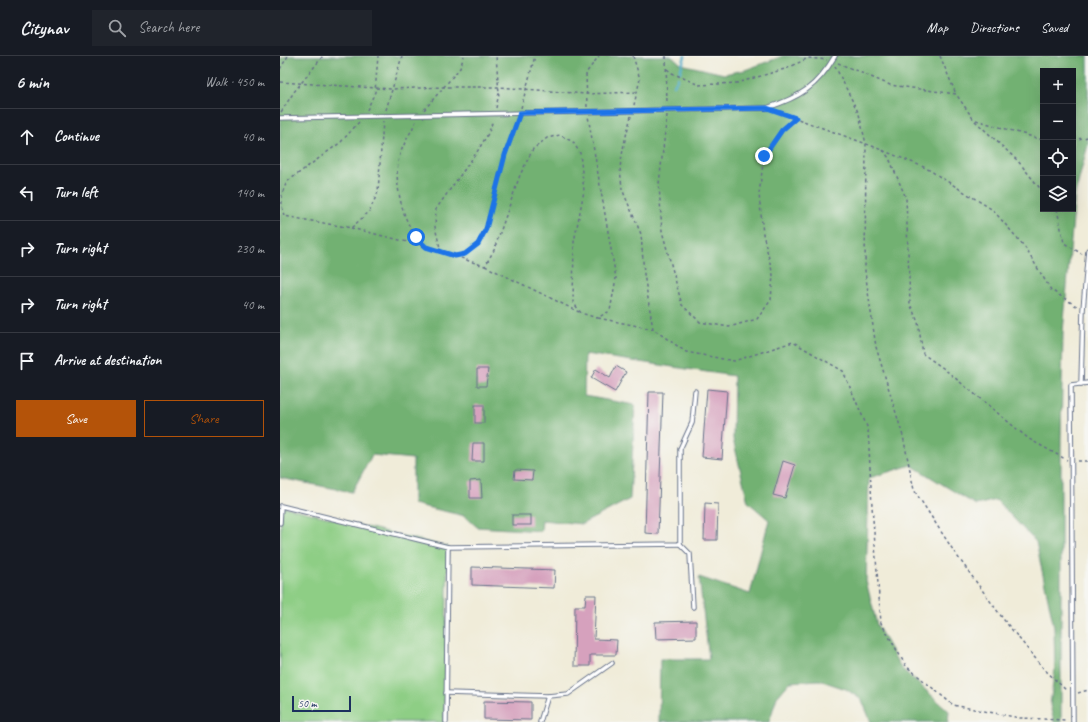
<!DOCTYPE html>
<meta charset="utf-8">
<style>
:root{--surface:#171b24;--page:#20242c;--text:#f1f3f6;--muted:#9ea1a6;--line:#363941;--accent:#b45309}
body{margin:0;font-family:Caveat,sans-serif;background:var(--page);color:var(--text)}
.controls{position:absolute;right:12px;top:12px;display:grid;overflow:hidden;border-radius:0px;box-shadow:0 4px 16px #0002}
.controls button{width:36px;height:36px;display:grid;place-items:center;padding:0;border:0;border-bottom:1px solid var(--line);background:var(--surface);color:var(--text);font:20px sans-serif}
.scale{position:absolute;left:12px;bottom:10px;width:59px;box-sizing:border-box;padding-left:4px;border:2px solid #1b2f5e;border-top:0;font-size:11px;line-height:14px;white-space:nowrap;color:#1b2f5e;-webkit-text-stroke:3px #f6f6f2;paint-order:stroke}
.stop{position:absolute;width:12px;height:12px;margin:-9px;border:3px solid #1a73e8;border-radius:50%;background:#fff}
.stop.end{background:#1a73e8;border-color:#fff;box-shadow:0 1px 4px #0008}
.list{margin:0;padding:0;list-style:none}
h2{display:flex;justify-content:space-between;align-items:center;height:52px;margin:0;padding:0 16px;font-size:17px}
h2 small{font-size:13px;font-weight:400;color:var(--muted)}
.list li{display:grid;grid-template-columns:26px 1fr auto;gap:12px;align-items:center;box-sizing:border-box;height:56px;padding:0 16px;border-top:1px solid var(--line)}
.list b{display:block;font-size:15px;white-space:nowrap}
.list em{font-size:13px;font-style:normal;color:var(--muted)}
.actions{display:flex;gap:8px;padding:12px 16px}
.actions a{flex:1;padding:9px 0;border:1px solid var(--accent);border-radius:0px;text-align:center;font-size:14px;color:var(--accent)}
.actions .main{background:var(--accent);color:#fff}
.icon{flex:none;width:22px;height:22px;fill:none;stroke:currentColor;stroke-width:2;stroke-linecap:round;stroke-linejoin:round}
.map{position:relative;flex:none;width:808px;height:666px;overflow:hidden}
header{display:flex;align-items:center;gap:24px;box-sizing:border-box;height:56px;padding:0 20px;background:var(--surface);border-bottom:1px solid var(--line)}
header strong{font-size:19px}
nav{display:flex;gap:22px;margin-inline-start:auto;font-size:14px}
.search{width:280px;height:36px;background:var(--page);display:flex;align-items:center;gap:10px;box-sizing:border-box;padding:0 14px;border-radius:0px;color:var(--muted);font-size:15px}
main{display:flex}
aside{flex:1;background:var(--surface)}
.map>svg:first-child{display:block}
.green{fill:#8ece85;stroke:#547e72}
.forest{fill:#72b172;stroke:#467068;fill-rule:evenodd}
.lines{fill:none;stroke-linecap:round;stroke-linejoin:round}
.stream{stroke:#4fadce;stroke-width:2.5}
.building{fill:#d6a1bd}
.lane-casing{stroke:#667189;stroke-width:5.5}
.path{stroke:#667189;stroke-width:1.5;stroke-dasharray:3 3;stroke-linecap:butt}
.lane{stroke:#fff;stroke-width:3.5}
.route{stroke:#1a73e8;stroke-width:5}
</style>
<header>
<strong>Citynav</strong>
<div class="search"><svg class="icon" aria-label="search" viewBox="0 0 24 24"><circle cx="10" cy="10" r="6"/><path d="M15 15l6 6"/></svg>Search here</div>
<nav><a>Map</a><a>Directions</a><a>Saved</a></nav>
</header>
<main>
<aside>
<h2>6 min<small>Walk · 450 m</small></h2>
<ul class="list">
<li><svg class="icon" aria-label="ahead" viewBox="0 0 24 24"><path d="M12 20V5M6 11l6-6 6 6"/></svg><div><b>Continue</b></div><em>40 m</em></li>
<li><svg class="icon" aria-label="left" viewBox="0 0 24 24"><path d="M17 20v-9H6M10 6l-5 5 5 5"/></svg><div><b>Turn left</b></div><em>140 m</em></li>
<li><svg class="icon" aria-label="right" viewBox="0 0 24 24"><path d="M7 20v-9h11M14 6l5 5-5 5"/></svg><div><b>Turn right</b></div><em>230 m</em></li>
<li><svg class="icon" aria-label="right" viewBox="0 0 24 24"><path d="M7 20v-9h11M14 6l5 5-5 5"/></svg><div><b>Turn right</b></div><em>40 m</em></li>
<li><svg class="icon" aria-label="arrive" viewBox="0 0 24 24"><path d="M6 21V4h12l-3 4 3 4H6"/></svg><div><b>Arrive at destination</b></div></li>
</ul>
<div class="actions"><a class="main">Save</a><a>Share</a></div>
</aside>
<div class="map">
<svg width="808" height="666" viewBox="0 0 808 666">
<rect width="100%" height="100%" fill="#f6f6f2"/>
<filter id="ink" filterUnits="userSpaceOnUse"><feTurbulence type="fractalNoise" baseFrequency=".025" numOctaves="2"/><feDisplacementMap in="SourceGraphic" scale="8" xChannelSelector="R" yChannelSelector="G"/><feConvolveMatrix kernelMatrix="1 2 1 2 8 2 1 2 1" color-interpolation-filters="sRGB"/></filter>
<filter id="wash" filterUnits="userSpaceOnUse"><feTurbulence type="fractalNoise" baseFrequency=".012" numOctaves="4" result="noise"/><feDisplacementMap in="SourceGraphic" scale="16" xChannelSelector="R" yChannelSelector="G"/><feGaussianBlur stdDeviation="0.9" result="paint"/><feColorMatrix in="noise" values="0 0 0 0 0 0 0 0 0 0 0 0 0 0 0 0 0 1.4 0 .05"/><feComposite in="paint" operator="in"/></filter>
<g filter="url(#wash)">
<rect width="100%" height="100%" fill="#f0ecd9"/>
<polygon class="green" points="1,450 168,491 164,666 0,666"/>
<path class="forest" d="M7 0H392L401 8 444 18 465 14 503 0H808V88L795 139 783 276 781 383V666H774L770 649 775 612 774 571 756 486 716 444 696 449 631 409 589 422 586 525 597 569 621 612 669 655 668 666H591L582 644 566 633 539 624 510 626 497 641 489 666H379L380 603H429L419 521 470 538 489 464 468 446 453 383 454 320 305 298 304 340 355 349 350 443 302 468 262 464 261 475 197 471 185 460 133 448V403L92 399 72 436 0 422V3ZM763 15H793V153H763Z"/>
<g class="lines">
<g class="stream">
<polyline points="400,16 405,0"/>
<polyline points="394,29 398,22"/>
</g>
</g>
<g id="blocks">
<g class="building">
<polygon points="336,310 346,316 335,336 311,322 316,313 330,322"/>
<polygon points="197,313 208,313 206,330 197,330"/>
<polygon points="427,333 447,335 442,403 422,401"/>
<polygon points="369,336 383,336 378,478 365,477"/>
<rect x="195" y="349" width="9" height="18"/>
<polygon points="193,387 204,387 204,405 192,405"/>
<polygon points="503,405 515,409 505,442 493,439"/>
<polygon points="235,414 253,415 252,424 234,423"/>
<polygon points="201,424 202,442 190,442 190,425"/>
<polygon points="425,447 438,448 437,484 424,484"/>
<rect x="232" y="459" width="19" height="10"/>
<polygon points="192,511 275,514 274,532 192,529"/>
<polygon points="306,539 316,539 314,583 337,584 336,599 310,599 310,610 294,610 295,550 305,550"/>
<polygon points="416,565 416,582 376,583 375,566"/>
<polygon points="204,645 251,646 251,664 204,663"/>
</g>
</g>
</g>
<g filter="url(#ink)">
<use href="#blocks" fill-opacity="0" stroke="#667189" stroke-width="1"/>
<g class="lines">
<defs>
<g id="lane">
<path d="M0 62 487 52C520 41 537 31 555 0"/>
<polyline points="801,328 803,254 808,194"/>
<polyline points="0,467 1,450 168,491 166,666"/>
<polyline points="400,488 410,498 413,551"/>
<polyline points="168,491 400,488 400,393 412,367 415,335"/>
<polyline points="166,637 268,640"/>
<polyline points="260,666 268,640 288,638 332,607"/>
<polyline points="793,666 791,329 808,327"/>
</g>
</defs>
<use href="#lane" class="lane-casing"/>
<g class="path">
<polyline points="353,0 360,23 354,49"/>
<polyline points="386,0 387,49"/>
<polyline points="660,0 676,38"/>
<polyline points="558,7 610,29 676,38 694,64 738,105 763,136"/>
<polyline points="555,10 579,58 586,88 585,215 596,291 623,380 634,434 675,497 724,564 764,613 787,635"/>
<polyline points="0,13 8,0"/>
<polyline points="387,13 392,17 419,29 457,27 508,12 528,2 547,4"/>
<polyline points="0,26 112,33 164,31 219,31 306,38 357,36"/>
<polyline points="307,51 306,17 319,0"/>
<polyline points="216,52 219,37 216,0"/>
<polyline points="241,52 255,0"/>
<polyline points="87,54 95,36 98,0"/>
<polyline points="106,54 122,0"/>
<polyline points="144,54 180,12 184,0"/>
<polyline points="496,55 592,90 646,112 713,154 744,190 771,234 798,251"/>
<polyline points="1,56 14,36 43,0"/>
<polyline points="387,59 379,128 382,175 402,249 420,266 449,271 477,263 491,244 493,219 483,178 479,138 484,100 502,74 516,62"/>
<polyline points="351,60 344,88 340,111 342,133 361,178 364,218 373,273 406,296 454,305 513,286 563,315 588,373 592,450 601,567 626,610 673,649 740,662 787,664"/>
<polyline points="696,64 763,84"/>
<path d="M136 65C130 79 120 92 118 107 114 130 125 179 147 191 155 195 165 197 173 199 184 203 194 207 205 210L214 194 240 119 253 93 267 82 280 79 293 86 300 97 304 135 294 186 293 246 301 257 317 262 330 255 336 222 308 60"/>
<path d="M79 66 61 86 8 125C0 137 1 146 4 160L71 172 89 156 98 136 103 65"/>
<polyline points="793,84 808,81"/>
<polyline points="603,94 609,102 626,142 630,248 638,266 643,298 663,312 749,383 787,404"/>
<polyline points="777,153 784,187 802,198"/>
<polyline points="71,172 144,190"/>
<polyline points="161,196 155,171 156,153 197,96 209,76 213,64"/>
<polyline points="175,200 185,198 197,188 205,173 225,99 238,63"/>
<polyline points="205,210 299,256"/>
<polyline points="318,262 373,273"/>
<polyline points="798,405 808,405"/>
<polyline points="798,637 808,634"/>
</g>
<use href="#lane" class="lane"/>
</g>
</g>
<g class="lines" filter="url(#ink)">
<polyline class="route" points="136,181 146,191 175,200 185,198 198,188 206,173 225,99 240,57 487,52 516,62 502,74 484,100"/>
</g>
</svg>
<div class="controls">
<button>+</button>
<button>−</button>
<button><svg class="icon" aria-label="locate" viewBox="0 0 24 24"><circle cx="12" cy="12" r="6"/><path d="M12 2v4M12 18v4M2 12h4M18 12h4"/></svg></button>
<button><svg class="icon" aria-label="layers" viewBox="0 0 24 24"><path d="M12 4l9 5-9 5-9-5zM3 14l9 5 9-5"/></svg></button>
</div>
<div class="scale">50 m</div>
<div class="stop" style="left:136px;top:181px"></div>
<div class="stop end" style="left:484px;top:100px"></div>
</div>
</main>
